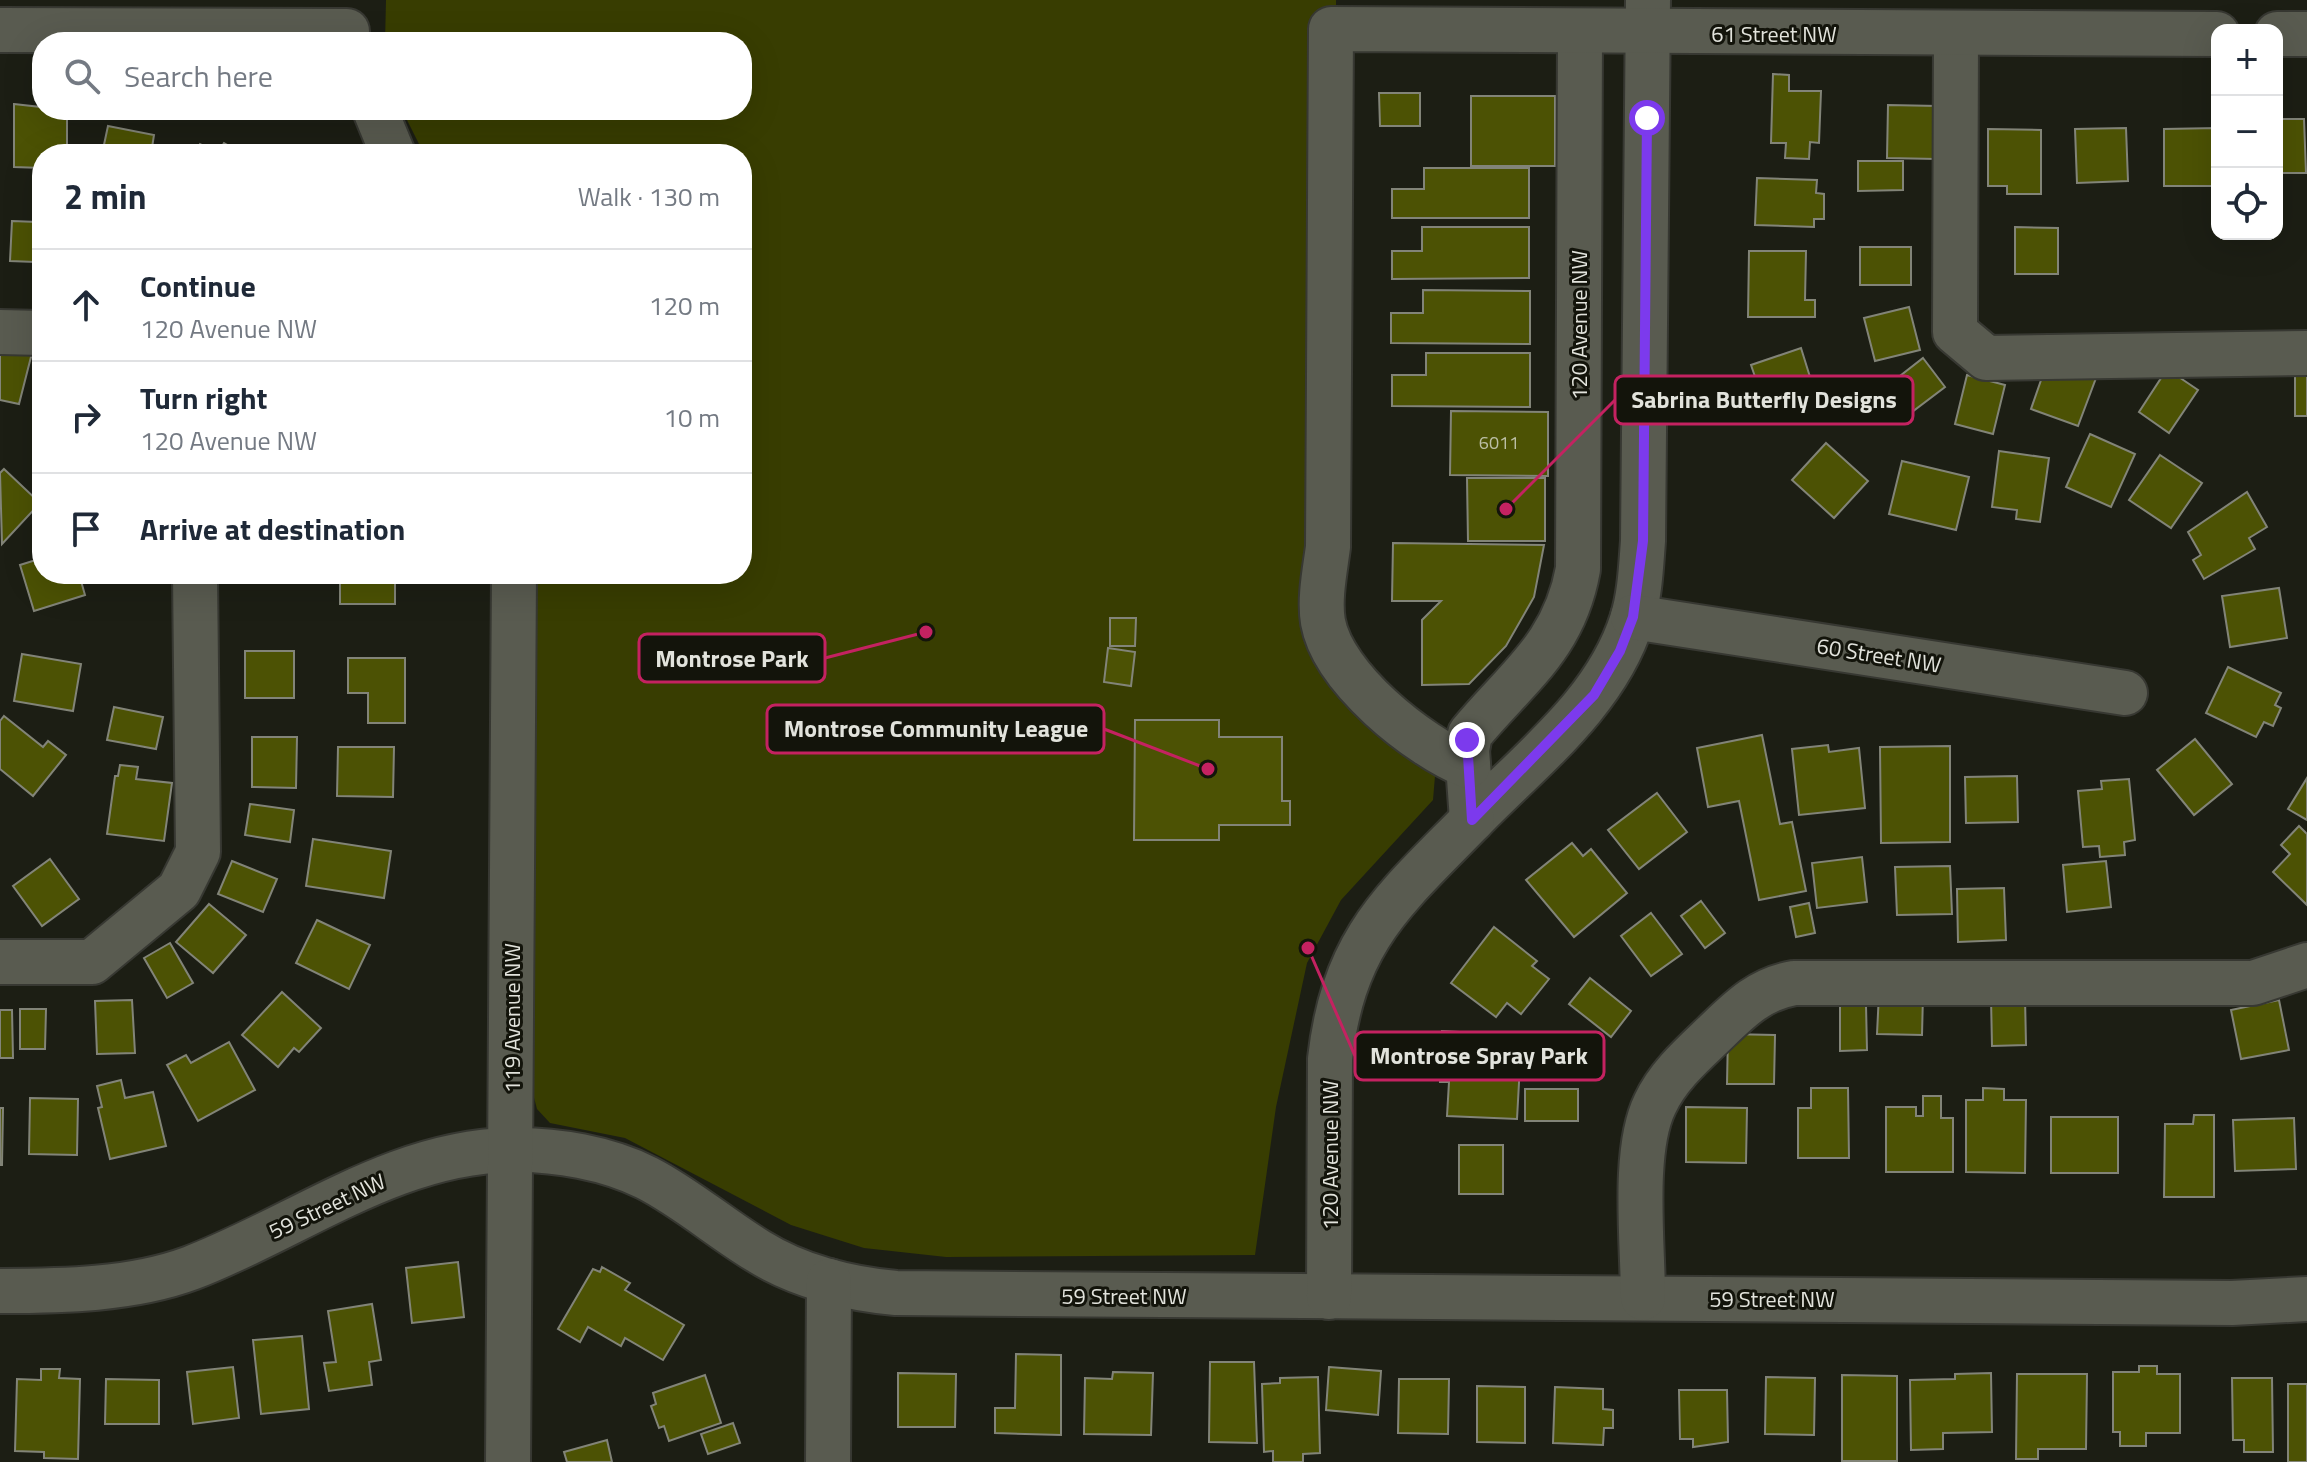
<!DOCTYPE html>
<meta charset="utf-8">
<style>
:root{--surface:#fff;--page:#f6f6f7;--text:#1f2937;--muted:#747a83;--line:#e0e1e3}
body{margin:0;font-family:"Titillium Web",sans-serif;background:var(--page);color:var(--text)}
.controls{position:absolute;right:24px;top:24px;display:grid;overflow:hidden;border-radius:16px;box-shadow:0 8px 32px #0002}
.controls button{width:72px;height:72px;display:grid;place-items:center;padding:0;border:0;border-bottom:2px solid var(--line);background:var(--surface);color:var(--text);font:40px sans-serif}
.stop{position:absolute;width:24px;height:24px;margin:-18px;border:6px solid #7c3aed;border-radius:50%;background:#fff}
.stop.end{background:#7c3aed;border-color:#fff;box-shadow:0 2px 8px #0008}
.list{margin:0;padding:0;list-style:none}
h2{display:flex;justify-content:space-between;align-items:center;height:104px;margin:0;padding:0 32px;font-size:34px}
h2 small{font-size:26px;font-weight:400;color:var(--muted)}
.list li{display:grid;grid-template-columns:52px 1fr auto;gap:24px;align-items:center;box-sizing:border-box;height:112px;padding:0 32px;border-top:2px solid var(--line)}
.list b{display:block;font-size:30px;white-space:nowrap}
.list p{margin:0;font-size:26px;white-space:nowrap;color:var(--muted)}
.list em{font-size:26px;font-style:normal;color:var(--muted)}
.icon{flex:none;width:44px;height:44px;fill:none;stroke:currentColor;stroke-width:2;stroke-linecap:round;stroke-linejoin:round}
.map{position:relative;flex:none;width:2307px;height:1462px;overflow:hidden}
.search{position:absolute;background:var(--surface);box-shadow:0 8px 32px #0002;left:32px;top:32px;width:720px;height:88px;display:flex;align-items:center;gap:20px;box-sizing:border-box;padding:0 28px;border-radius:32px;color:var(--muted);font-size:30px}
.panel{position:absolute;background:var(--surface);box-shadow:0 8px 32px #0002;left:32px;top:144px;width:720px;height:440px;border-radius:32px}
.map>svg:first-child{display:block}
.green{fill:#383d01}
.building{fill:#4c5204;stroke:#828478;stroke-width:2}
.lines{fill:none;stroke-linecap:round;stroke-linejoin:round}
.minor-casing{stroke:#373832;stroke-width:48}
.minor{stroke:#595b50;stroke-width:44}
.route{stroke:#7c3aed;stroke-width:10}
.labels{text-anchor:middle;stroke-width:6;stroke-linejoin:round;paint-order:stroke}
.number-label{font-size:18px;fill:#bcbfa6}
.street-label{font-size:22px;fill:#e2e3dc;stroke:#13140b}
.leader{fill:none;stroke:#c42261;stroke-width:3}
.callout-dot{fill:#c42261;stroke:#13140b;stroke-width:3}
.callout{fill:#13140b;stroke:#c42261;stroke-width:3}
.callout-label{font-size:24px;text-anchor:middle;font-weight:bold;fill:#e2e3dc}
</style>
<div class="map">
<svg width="2307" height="1462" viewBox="0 0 2307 1462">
<rect width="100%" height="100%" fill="#1c1e14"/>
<polygon class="green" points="386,0 1336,0 1336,11 1316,12 1315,408 1323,650 1435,776 1433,800 1341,900 1307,963 1276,1107 1255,1255 946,1257 864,1248 791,1225 625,1138 550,1123 537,1109 532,1090 534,574 742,574 742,154 424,154 402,110 742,110 742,42 385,42"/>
<g class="building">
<polygon points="1773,74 1789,75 1789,91 1821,91 1819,143 1810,142 1809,159 1785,158 1786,143 1771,143"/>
<polygon points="1379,93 1420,93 1420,126 1380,126"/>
<rect x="1471" y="96" width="84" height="70"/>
<polygon points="14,104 67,110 67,154 42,154 42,168 14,167"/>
<polygon points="1888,105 1938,106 1937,159 1887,158"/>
<polygon points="2277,119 2304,119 2306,173 2277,173"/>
<polygon points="108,126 154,135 151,154 102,154"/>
<polygon points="2126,128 2128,181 2077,183 2075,129"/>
<polygon points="2217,128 2217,186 2164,186 2164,129"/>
<polygon points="1988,129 2041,130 2041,194 2007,194 2007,186 1988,186"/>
<polygon points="224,143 243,154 195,154 200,144 218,153"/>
<polygon points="1858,161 1903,161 1903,190 1858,191"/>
<polygon points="1424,168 1529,168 1529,218 1392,218 1392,189 1424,189"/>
<polygon points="1757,178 1817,180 1816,193 1824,194 1824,219 1814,219 1814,227 1755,225"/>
<polygon points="12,221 37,222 35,262 10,261"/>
<polygon points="1422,227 1529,227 1529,278 1392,279 1392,251 1422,251"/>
<polygon points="2015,227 2058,228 2058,274 2015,274"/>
<rect x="1860" y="247" width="51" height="38"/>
<polygon points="1749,251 1806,251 1805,300 1815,300 1815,317 1748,317"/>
<polygon points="1423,290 1530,291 1530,344 1391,343 1391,313 1423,313"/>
<polygon points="1909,307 1920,350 1875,361 1864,318"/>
<polygon points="0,346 32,353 19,404 0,400"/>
<polygon points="1801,348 1815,393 1824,390 1829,402 1770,421 1751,365"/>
<polygon points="1426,353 1530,353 1530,407 1392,406 1392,375 1426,375"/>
<polygon points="1923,358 1945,387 1904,418 1882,390"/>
<polygon points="2048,360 2096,378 2078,426 2031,409"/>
<rect x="2295" y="367" width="12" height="49"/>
<polygon points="2167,369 2198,390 2169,433 2139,412"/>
<polygon points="1967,375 2005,385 1993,434 1955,424"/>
<polygon points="1451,411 1548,412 1548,476 1450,475"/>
<polygon points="2090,434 2135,454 2111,507 2066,487"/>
<polygon points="1826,443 1868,481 1834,518 1792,480"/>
<polygon points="1999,451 2049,458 2040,522 2016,519 2017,510 1992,507"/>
<polygon points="2160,455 2202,483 2171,528 2129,500"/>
<polygon points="1902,461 1969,477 1956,530 1889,514"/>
<polygon points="4,469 40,503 2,544 0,473"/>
<polygon points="1467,478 1545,478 1545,541 1468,541"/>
<polygon points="2247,492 2267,527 2249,538 2255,549 2204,579 2193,560 2201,555 2188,532"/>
<polygon points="1393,543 1544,545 1534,597 1506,646 1469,684 1422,685 1422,620 1441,601 1392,601"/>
<polygon points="42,558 42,574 79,574 85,595 34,611 20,565"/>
<rect x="340" y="574" width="55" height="30"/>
<polygon points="2279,588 2287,638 2230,647 2222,596"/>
<polygon points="1110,618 1136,618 1135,646 1110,646"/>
<polygon points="1108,648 1135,652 1131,686 1104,682"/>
<rect x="245" y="651" width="49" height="47"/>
<polygon points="22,654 81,664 73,711 14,701"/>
<polygon points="348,658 405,658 405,723 368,723 368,693 348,693"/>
<polygon points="2228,667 2281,693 2275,705 2281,708 2273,726 2264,722 2256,737 2206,713"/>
<polygon points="114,707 163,717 156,749 107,740"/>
<polygon points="4,716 43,747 48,741 66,755 33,796 0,769 0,721"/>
<polygon points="1135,720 1219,720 1219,737 1282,737 1282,801 1290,801 1290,825 1219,825 1219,840 1134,840"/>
<polygon points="1762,735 1780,824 1792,822 1806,891 1759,900 1739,801 1708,807 1697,748"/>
<polygon points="252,737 297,737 296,788 252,787"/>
<polygon points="2195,739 2232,784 2194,815 2157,770"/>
<polygon points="1828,745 1829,752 1859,748 1865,808 1799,815 1792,749"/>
<polygon points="1950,746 1950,842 1881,843 1880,747"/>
<polygon points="338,747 394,747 393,797 337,796"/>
<polygon points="120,765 138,767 136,779 172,783 164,841 107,834 115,776 118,776"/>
<polygon points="2017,776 2018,822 1966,823 1965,777"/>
<polygon points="2307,778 2307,820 2288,809"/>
<polygon points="2129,779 2135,840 2124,842 2125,855 2100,857 2099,846 2083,847 2078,791 2102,789 2101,781"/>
<polygon points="1657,793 1687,832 1639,869 1608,830"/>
<polygon points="250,804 294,810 290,842 245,835"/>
<polygon points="2299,826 2307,834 2307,905 2273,872 2290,854 2281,845"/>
<polygon points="313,839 391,851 384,898 306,886"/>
<polygon points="1572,843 1583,856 1591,849 1627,893 1574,937 1526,880"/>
<polygon points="1862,857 1867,902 1817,908 1812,863"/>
<polygon points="50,859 79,899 42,926 13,886"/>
<polygon points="232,861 277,879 263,912 218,894"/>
<polygon points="2106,861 2111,907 2067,912 2063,865"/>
<polygon points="1950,866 1952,914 1897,915 1895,867"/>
<polygon points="2004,888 2006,940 1958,942 1957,889"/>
<polygon points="1701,901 1725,933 1705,948 1681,916"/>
<polygon points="1809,903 1815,933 1796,937 1790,907"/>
<polygon points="209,904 246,935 213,973 176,942"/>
<polygon points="1651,913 1682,954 1651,976 1621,936"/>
<polygon points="317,920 370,945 349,989 296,963"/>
<polygon points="1494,927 1537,961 1532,966 1549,979 1521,1014 1507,1003 1496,1017 1451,983"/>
<polygon points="170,943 193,983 167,998 144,958"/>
<polygon points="1590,978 1631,1011 1611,1037 1569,1004"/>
<polygon points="282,992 321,1028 299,1052 294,1048 278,1067 242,1035"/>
<polygon points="1879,993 1923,995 1922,1035 1877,1034"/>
<polygon points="2025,997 2026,1045 1992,1046 1991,998"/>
<polygon points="132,1000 135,1053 97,1054 95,1001"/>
<polygon points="2279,1000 2289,1050 2241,1059 2231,1010"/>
<polygon points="1840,1005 1866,1005 1867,1050 1840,1051"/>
<polygon points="20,1009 46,1009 45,1049 20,1049"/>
<polygon points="0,1010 12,1010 13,1058 0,1058"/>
<polygon points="1442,1031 1477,1033 1477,1037 1496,1038 1496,1044 1521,1046 1517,1119 1447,1116 1449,1082 1440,1082"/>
<polygon points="1728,1034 1775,1035 1774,1084 1727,1084"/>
<polygon points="229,1042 255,1090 198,1121 167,1065 186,1055 191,1063"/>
<polygon points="121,1080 125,1098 153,1092 166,1146 110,1159 98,1108 102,1107 97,1086"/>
<polygon points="1811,1088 1848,1088 1849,1158 1798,1158 1798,1108 1811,1108"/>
<polygon points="1983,1088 2004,1089 2004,1100 2026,1100 2025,1173 1966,1172 1966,1100 1983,1100"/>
<rect x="1525" y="1089" width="53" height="32"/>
<polygon points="1923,1096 1941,1096 1941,1118 1953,1118 1953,1172 1886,1172 1886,1107 1916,1107 1916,1116 1923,1116"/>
<polygon points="30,1098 78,1099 77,1155 29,1154"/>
<polygon points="1686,1107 1747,1108 1746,1163 1686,1162"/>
<polygon points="0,1108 3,1108 2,1165 0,1165"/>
<polygon points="2194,1115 2214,1115 2214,1197 2164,1197 2165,1124 2193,1124"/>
<rect x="2051" y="1117" width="67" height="56"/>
<polygon points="2294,1118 2296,1169 2235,1171 2233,1120"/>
<rect x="1459" y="1145" width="44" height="49"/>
<polygon points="458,1262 464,1317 412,1323 406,1268"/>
<polygon points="602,1267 630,1283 625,1290 684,1325 663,1360 625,1338 621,1346 588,1327 580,1342 558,1329 593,1269 600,1272"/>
<polygon points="372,1304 381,1360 369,1362 372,1385 329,1391 324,1363 336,1362 328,1311"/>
<polygon points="302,1336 309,1409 261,1414 253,1340"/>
<polygon points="1016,1354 1061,1355 1061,1435 995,1433 995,1408 1015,1408"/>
<polygon points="1210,1362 1254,1362 1257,1443 1209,1442"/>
<polygon points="2139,1366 2157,1366 2157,1374 2180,1374 2180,1433 2146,1433 2146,1446 2120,1446 2120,1432 2113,1432 2113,1372 2139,1372"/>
<polygon points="233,1367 239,1418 193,1424 187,1372"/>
<polygon points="1329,1367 1381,1371 1378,1415 1326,1410"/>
<polygon points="41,1369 60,1369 59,1378 80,1379 78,1459 44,1458 44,1452 15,1451 17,1379 41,1380"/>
<polygon points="1113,1372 1153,1373 1151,1435 1084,1434 1085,1378 1112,1379"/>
<polygon points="898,1373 956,1374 955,1427 898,1427"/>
<polygon points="1991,1373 1992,1432 1943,1433 1943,1449 1911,1450 1910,1380 1955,1379 1955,1374"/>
<polygon points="2017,1374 2087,1374 2086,1449 2038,1449 2038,1459 2016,1459"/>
<polygon points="705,1375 721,1423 669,1441 664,1426 659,1428 651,1406 656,1404 653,1393"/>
<polygon points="1842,1375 1897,1376 1897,1461 1842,1461"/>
<polygon points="1318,1377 1320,1453 1303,1454 1303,1462 1273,1462 1273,1451 1264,1452 1262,1384 1280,1383 1280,1378"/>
<polygon points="1766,1377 1815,1378 1814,1435 1765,1434"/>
<polygon points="2232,1378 2272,1378 2273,1452 2244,1452 2244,1440 2233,1440"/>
<polygon points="106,1379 159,1380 159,1424 105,1424"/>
<polygon points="1399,1379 1449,1379 1448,1434 1398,1433"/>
<rect x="2288" y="1384" width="19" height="78"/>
<polygon points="1477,1386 1525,1387 1525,1443 1477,1442"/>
<polygon points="1555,1387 1603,1389 1603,1409 1613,1410 1613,1428 1604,1428 1603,1445 1553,1443"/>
<polygon points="1679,1390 1727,1390 1728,1442 1693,1447 1693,1439 1680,1439"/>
<polygon points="733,1423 740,1443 708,1454 701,1434"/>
<polygon points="607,1440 612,1462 567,1462 564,1452"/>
</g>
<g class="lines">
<defs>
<g id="minor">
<polyline points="0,30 347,31"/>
<path d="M1580 33 1578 569C1564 647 1517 677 1470 734L1467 750 1472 820C1530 760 1606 703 1632 620 1640 595 1641 567 1643 541L1648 0"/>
<polyline points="2277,34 2307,34"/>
<polyline points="1956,35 1955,332 1986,358 2307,353"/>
<polyline points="375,110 393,154"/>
<polyline points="0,332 42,333"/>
<polyline points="1633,617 2125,693"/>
<path d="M1468 766C1418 746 1333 678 1323 622 1319 599 1325 570 1328 547L1331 29 2217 34"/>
<polyline points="0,962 92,962 179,890 198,852 195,574"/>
<path d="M0 1291C62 1291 132 1290 191 1268 296 1228 395 1151 512 1150 555 1149 608 1158 647 1178 686 1198 720 1228 758 1251 798 1276 849 1289 896 1293L2232 1303 2307 1299"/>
<path d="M1329 1297 1330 1059C1344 939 1392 902 1472 820"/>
<path d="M1643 1298C1643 1244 1632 1151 1655 1104 1668 1076 1692 1055 1714 1034 1739 1010 1759 989 1794 983H2253L2307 965"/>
<polyline points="508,1462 514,574"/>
<polyline points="828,1462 829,1281"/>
</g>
</defs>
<use href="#minor" class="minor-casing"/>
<use href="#minor" class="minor"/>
</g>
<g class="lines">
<polyline class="route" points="1467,740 1472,820 1594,695 1620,651 1633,617 1643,541 1647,118"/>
</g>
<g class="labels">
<g class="number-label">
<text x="1499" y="449">6011</text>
</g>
<g class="street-label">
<text x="1774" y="42">61 Street NW</text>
<text transform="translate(1579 325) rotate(-90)" y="8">120 Avenue NW</text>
<text transform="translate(1879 655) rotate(9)" y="8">60 Street NW</text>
<text transform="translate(512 1018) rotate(-90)" y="8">119 Avenue NW</text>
<text transform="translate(1330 1155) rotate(-90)" y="8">120 Avenue NW</text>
<text transform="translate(327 1206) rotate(-25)" y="8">59 Street NW</text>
<text x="1124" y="1304">59 Street NW</text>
<text x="1772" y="1307">59 Street NW</text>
</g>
</g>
<path class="leader" d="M1506 509L1615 400M926 632L825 658M1208 769L1104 729M1308 948L1355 1056"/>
<g class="callout-dot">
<circle cx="1506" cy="509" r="8"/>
<circle cx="926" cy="632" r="8"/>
<circle cx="1208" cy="769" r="8"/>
<circle cx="1308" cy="948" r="8"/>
</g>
<g class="callout">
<rect x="1615" y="376" width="298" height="48" rx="8"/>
<rect x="639" y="634" width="186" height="48" rx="8"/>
<rect x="767" y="705" width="337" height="48" rx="8"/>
<rect x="1355" y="1032" width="249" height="48" rx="8"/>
</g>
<g class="callout-label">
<text x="1764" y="408">Sabrina Butterfly Designs</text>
<text x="732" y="667">Montrose Park</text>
<text x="936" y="737">Montrose Community League</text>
<text x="1479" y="1064">Montrose Spray Park</text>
</g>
</svg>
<div class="controls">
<button>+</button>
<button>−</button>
<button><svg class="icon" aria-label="locate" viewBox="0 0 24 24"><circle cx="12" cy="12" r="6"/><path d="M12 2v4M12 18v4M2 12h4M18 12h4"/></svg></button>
</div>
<div class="stop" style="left:1647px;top:118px"></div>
<div class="stop end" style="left:1467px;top:740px"></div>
<div class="search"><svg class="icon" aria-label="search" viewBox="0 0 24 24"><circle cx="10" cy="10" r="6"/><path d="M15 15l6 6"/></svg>Search here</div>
<section class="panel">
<h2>2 min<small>Walk · 130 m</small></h2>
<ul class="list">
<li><svg class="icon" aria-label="ahead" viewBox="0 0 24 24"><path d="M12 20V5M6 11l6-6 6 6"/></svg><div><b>Continue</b><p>120 Avenue NW</p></div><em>120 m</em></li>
<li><svg class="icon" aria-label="right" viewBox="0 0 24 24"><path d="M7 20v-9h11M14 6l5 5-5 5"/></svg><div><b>Turn right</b><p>120 Avenue NW</p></div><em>10 m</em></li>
<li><svg class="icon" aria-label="arrive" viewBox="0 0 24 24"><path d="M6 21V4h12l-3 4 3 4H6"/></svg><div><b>Arrive at destination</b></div></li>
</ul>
</section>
</div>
